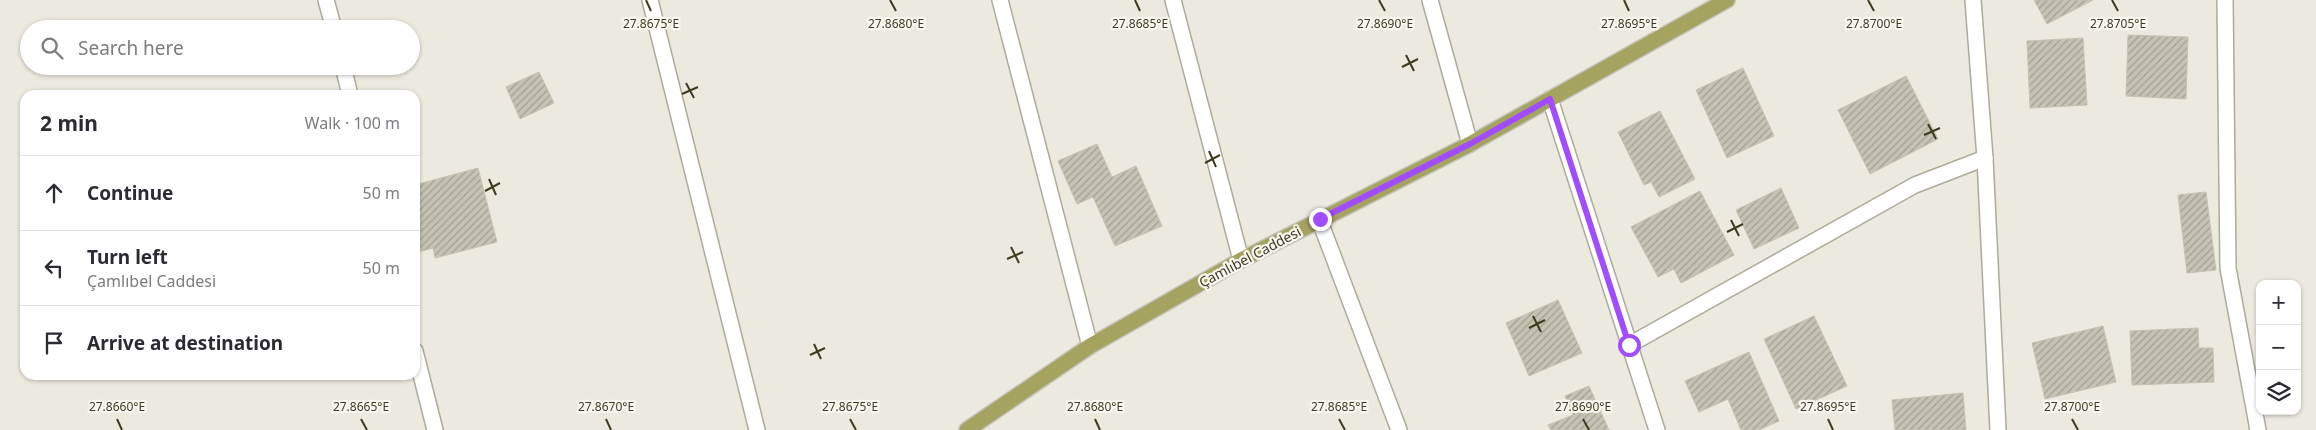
<!DOCTYPE html>
<meta charset="utf-8">
<style>
:root{--surface:#fff;--page:#f7f7f7;--text:#2b2b33;--muted:#7c7c81;--line:#e1e1e2}
body{margin:0;font-family:"Noto Sans",sans-serif;background:var(--page);color:var(--text)}
.controls{position:absolute;right:15px;bottom:15px;display:grid;overflow:hidden;border-radius:10px;box-shadow:0 1px 4px #0004}
.controls button{width:45px;height:45px;display:grid;place-items:center;padding:0;border:0;border-bottom:1px solid var(--line);background:var(--surface);color:var(--text);font:25px sans-serif}
.stop{position:absolute;width:15px;height:15px;margin:-11px;border:4px solid #a14cfd;border-radius:50%;background:#fff}
.stop.end{background:#a14cfd;border-color:#fff;box-shadow:0 1px 5px #0008}
.list{margin:0;padding:0;list-style:none}
h2{display:flex;justify-content:space-between;align-items:center;height:65px;margin:0;padding:0 20px;font-size:21px}
h2 small{font-size:16px;font-weight:400;color:var(--muted)}
.list li{display:grid;grid-template-columns:32px 1fr auto;gap:15px;align-items:center;box-sizing:border-box;height:75px;padding:0 20px;border-top:1px solid var(--line)}
.list b{display:block;font-size:19px;white-space:nowrap}
.list p{margin:0;font-size:16px;white-space:nowrap;color:var(--muted)}
.list em{font-size:16px;font-style:normal;color:var(--muted)}
.icon{flex:none;width:28px;height:28px;fill:none;stroke:currentColor;stroke-width:2;stroke-linecap:round;stroke-linejoin:round}
.map{position:relative;flex:none;width:2316px;height:430px;overflow:hidden}
.search{position:absolute;background:var(--surface);box-shadow:0 1px 4px #0004;left:20px;top:20px;width:400px;height:55px;display:flex;align-items:center;gap:12px;box-sizing:border-box;padding:0 18px;border-radius:28px;color:var(--muted);font-size:19px}
.panel{position:absolute;background:var(--surface);box-shadow:0 1px 4px #0004;left:20px;top:90px;width:400px;height:290px;border-radius:15px}
.map>svg:first-child{display:block}
.building{fill:url(#building-hatch);stroke:#c6c2b1}
.lines{fill:none;stroke-linecap:round;stroke-linejoin:round}
.street-casing{stroke:#adab9a;stroke-width:18}
.primary-casing{stroke:#c5c4bc;stroke-width:18}
.street{stroke:#fff;stroke-width:15}
.primary{stroke:#a5a360;stroke-width:15}
.route{stroke:#a14cfd;stroke-width:6}
.ticks{fill:none;stroke:#3d3c1f;stroke-width:2}
.labels{text-anchor:middle;stroke-width:4.5;stroke-linejoin:round;paint-order:stroke}
.street-label{font-size:14px;fill:#3d3c1f;stroke:#f8f6f0}
.ticks-label{font-size:12px;text-anchor:middle;fill:#3d3c1f;stroke:#f8f6f0;stroke-width:4.5;stroke-linejoin:round;paint-order:stroke}
</style>
<div class="map">
<svg width="2316" height="430" viewBox="0 0 2316 430">
<defs>
<pattern id="building-hatch" width="6" height="6" patternUnits="userSpaceOnUse" patternTransform="scale(1.25)"><rect width="6" height="6" fill="#c6c3b4"/><path d="M-1 1l2-2M0 6l6-6M5 7l2-2" fill="none" stroke="#a2a092"/></pattern>
</defs>
<rect width="100%" height="100%" fill="#ece9df"/>
<g class="building">
<polygon points="2034,0 2093,0 2047,24"/>
<polygon points="2128,35 2188,37 2186,99 2126,96"/>
<polygon points="2083,38 2087,105 2030,108 2027,41"/>
<polygon points="1743,68 1774,136 1727,158 1696,90"/>
<polygon points="539,72 554,103 520,119 506,87"/>
<polygon points="1906,76 1938,139 1870,174 1838,110"/>
<polygon points="1660,111 1695,179 1659,197 1651,182 1644,185 1618,132"/>
<polygon points="1097,144 1112,177 1136,166 1162,226 1115,246 1093,197 1077,204 1058,161"/>
<polygon points="478,168 497,242 435,258 433,248 415,253 415,185"/>
<polygon points="1781,188 1799,228 1754,249 1736,210"/>
<polygon points="1700,191 1734,255 1681,283 1674,269 1658,277 1631,227"/>
<polygon points="2206,192 2216,270 2187,273 2178,195"/>
<polygon points="1558,300 1582,353 1529,376 1506,323"/>
<polygon points="1814,316 1847,386 1796,409 1764,339"/>
<polygon points="2103,326 2116,382 2045,399 2032,343"/>
<polygon points="2198,328 2199,348 2213,348 2214,382 2132,385 2130,331"/>
<polygon points="1749,352 1779,421 1759,430 1741,430 1728,399 1699,412 1685,381"/>
<polygon points="1589,386 1609,430 1551,430 1548,425 1573,415 1565,396"/>
<polygon points="1963,393 1966,430 1895,430 1892,400"/>
</g>
<g class="lines">
<defs>
<g id="street">
<polyline points="326,0 334,29"/>
<polyline points="650,0 757,430"/>
<polyline points="1000,0 1090,346"/>
<polyline points="1173,0 1241,260"/>
<polyline points="1430,0 1470,144"/>
<polyline points="1973,0 1985,158 1998,430"/>
<polyline points="2225,0 2228,268 2258,430"/>
<polyline points="343,66 350,95"/>
<polyline points="1550,99 1657,430"/>
<polyline points="1319,219 1399,430"/>
<polyline points="1629,345 1915,185 1985,158"/>
<polyline points="415,351 435,430"/>
</g>
<polyline id="primary" points="967,430 1090,346 1241,260 1470,144 1727,0"/>
</defs>
<use href="#street" class="street-casing"/>
<use href="#primary" class="primary-casing"/>
<use href="#street" class="street"/>
<use href="#primary" class="primary"/>
</g>
<g class="lines">
<polyline class="route" points="1320,219 1470,144 1550,99 1629,345"/>
</g>
<path class="ticks" d="M646 0 651 11M890 0 896 11M1135 0 1140 11M1379 0 1385 11M1624 0 1629 11M1868 0 1874 11M2112 0 2118 11M1406 55 1414 71M1402 67 1418 59M686 83 694 98M682 94 698 87M1928 124 1936 139M1924 135 1940 128M1209 151 1216 167M1205 163 1220 155M489 179 496 195M485 191 500 183M1731 220 1739 236M1727 232 1743 224M1011 247 1019 263M1007 259 1023 252M1533 316 1541 332M1529 328 1545 320M814 344 821 359M810 355 825 348M117 419 122 430M361 419 367 430M606 419 611 430M850 419 856 430M1095 419 1100 430M1339 419 1345 430M1583 419 1589 430M1828 419 1833 430M2072 419 2078 430"/>
<g class="labels">
<g class="street-label">
<text transform="translate(1250 257) rotate(-28)" y="5">Çamlıbel Caddesi</text>
</g>
</g>
<g class="ticks-label">
<text x="1629" y="28">27.8695°E</text>
<text x="2118" y="28">27.8705°E</text>
<text x="651" y="28">27.8675°E</text>
<text x="896" y="28">27.8680°E</text>
<text x="1140" y="28">27.8685°E</text>
<text x="1385" y="28">27.8690°E</text>
<text x="1874" y="28">27.8700°E</text>
<text x="117" y="411">27.8660°E</text>
<text x="361" y="411">27.8665°E</text>
<text x="606" y="411">27.8670°E</text>
<text x="850" y="411">27.8675°E</text>
<text x="1095" y="411">27.8680°E</text>
<text x="1339" y="411">27.8685°E</text>
<text x="1583" y="411">27.8690°E</text>
<text x="1828" y="411">27.8695°E</text>
<text x="2072" y="411">27.8700°E</text>
</g>
</svg>
<div class="controls">
<button>+</button>
<button>−</button>
<button><svg class="icon" aria-label="layers" viewBox="0 0 24 24"><path d="M12 4l9 5-9 5-9-5zM3 14l9 5 9-5"/></svg></button>
</div>
<div class="stop" style="left:1629px;top:345px"></div>
<div class="stop end" style="left:1320px;top:219px"></div>
<div class="search"><svg class="icon" aria-label="search" viewBox="0 0 24 24"><circle cx="10" cy="10" r="6"/><path d="M15 15l6 6"/></svg>Search here</div>
<section class="panel">
<h2>2 min<small>Walk · 100 m</small></h2>
<ul class="list">
<li><svg class="icon" aria-label="ahead" viewBox="0 0 24 24"><path d="M12 20V5M6 11l6-6 6 6"/></svg><div><b>Continue</b></div><em>50 m</em></li>
<li><svg class="icon" aria-label="left" viewBox="0 0 24 24"><path d="M17 20v-9H6M10 6l-5 5 5 5"/></svg><div><b>Turn left</b><p>Çamlıbel Caddesi</p></div><em>50 m</em></li>
<li><svg class="icon" aria-label="arrive" viewBox="0 0 24 24"><path d="M6 21V4h12l-3 4 3 4H6"/></svg><div><b>Arrive at destination</b></div></li>
</ul>
</section>
</div>
